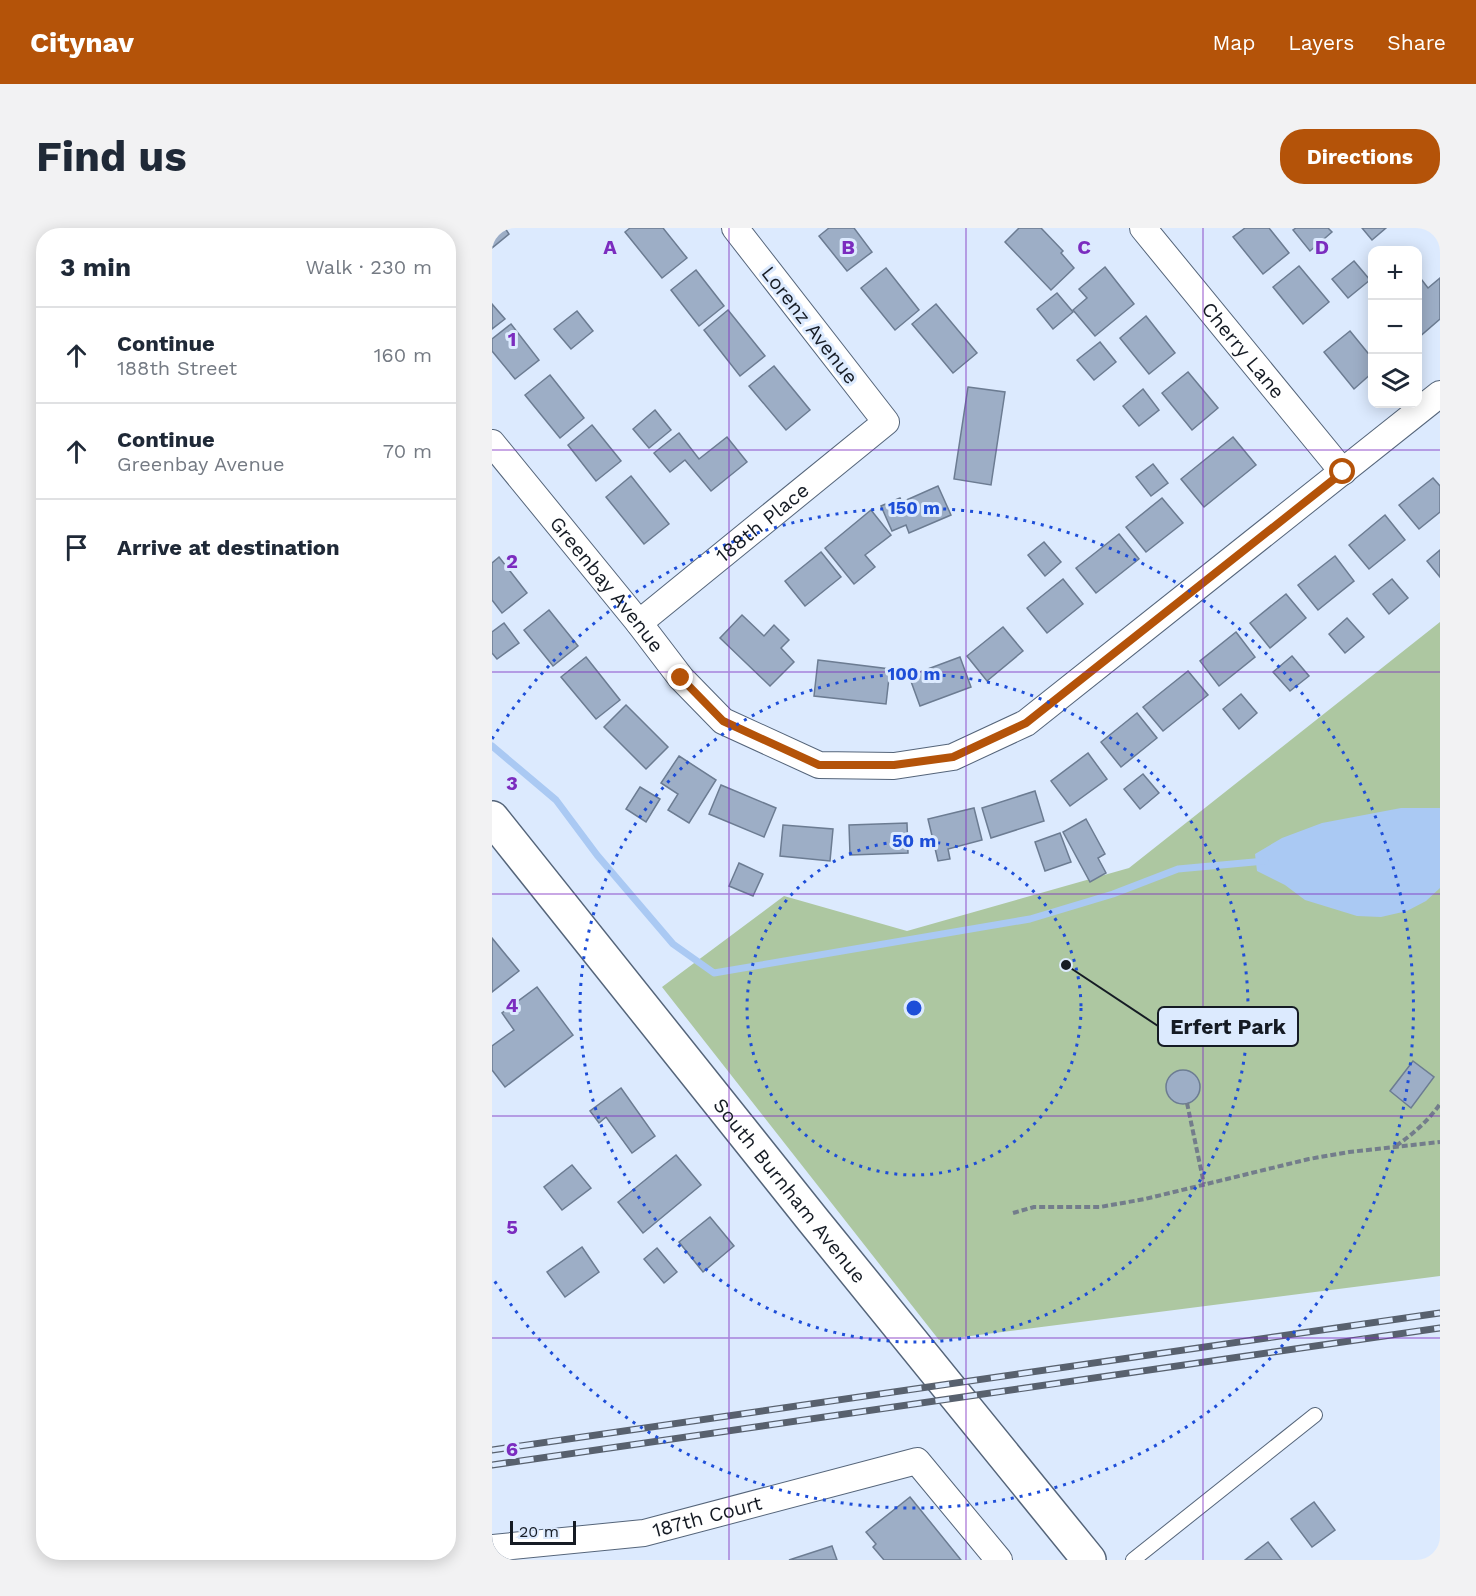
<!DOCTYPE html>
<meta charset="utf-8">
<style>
:root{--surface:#fff;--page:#f2f2f3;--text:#1f2937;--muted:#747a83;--line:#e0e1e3;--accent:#b45309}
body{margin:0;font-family:"Work Sans",sans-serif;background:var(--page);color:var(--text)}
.controls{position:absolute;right:18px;top:18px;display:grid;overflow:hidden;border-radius:12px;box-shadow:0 3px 15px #0003}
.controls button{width:54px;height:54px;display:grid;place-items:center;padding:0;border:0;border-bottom:2px solid var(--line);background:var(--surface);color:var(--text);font:30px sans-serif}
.scale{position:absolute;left:18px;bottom:15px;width:66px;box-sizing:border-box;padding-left:6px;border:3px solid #151b24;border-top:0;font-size:16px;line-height:21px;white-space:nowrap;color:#151b24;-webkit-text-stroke:4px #dceafe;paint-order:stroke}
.stop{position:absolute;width:18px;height:18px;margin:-14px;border:4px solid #b45309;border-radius:50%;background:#fff}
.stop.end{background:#b45309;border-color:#fff;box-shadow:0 2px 6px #0008}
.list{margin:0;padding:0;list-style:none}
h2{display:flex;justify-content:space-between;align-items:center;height:78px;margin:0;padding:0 24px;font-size:26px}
h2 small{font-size:20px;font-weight:400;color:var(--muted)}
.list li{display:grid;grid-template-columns:39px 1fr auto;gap:18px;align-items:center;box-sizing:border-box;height:96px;padding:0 24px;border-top:2px solid var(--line)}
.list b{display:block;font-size:22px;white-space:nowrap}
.list p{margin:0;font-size:20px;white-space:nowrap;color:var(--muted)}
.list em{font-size:20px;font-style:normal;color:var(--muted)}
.icon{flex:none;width:33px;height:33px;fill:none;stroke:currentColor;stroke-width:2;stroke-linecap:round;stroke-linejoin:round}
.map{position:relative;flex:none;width:948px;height:1332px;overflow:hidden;border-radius:24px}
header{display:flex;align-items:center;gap:36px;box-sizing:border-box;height:84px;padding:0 30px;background:var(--accent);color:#fff}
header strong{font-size:28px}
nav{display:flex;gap:33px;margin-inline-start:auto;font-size:21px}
.intro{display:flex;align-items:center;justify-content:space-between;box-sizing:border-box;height:144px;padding:0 36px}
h1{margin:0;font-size:42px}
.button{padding:15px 27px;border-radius:24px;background:var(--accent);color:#fff;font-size:21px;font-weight:700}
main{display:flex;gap:36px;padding:0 36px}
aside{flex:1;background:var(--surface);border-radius:24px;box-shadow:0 3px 15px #0003}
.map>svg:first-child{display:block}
.green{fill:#adc7a1}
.water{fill:#aac9f3}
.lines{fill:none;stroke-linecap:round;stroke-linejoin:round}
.stream{stroke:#aac9f3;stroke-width:7}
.building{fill:#9daec6;stroke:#6c7c92;stroke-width:1.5}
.lane-casing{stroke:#55657a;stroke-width:16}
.street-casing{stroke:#55657a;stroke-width:28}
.secondary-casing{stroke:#55657a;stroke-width:36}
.path{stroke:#737d8b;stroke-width:4;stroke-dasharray:6 3;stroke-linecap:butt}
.lane{stroke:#fff;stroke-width:14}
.street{stroke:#fff;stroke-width:26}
.secondary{stroke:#fff;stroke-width:33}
.rail-casing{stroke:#58616e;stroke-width:7}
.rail{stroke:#dceafe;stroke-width:4.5;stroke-dasharray:14;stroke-linecap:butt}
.route{stroke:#b45309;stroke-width:8}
.grid{fill:none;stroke:#7b2cbf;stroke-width:1.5;stroke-opacity:0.55}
.ring{fill:none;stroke:#1d4ed8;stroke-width:3;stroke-dasharray:3 6}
.labels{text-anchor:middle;stroke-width:6;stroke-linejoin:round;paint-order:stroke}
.street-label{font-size:20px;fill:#151b24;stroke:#dceafe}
.grid-label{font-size:20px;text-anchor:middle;font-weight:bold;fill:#7b2cbf;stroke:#dceafe;stroke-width:6;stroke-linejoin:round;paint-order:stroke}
.centre{fill:#1d4ed8;stroke:#dceafe;stroke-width:3}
.ring-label{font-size:18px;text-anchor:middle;font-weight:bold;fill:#1d4ed8;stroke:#dceafe;stroke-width:6;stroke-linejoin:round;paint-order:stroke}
.leader{fill:none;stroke:#151b24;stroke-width:2}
.callout-dot{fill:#151b24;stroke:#dceafe;stroke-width:2}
.callout{fill:#dceafe;stroke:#151b24;stroke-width:2}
.callout-label{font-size:21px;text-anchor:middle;font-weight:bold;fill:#151b24}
</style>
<header>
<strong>Citynav</strong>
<nav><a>Map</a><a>Layers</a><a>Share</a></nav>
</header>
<div class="intro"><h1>Find us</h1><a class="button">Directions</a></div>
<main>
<aside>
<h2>3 min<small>Walk · 230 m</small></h2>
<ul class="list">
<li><svg class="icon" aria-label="ahead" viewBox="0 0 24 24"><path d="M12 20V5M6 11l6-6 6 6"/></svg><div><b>Continue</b><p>188th Street</p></div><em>160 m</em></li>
<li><svg class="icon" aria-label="ahead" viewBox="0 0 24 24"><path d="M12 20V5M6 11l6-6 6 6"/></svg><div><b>Continue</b><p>Greenbay Avenue</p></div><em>70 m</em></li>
<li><svg class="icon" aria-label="arrive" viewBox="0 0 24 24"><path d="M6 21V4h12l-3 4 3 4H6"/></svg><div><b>Arrive at destination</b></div></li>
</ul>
</aside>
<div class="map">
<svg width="948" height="1332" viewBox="0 0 948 1332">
<rect width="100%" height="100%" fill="#dceafe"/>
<polygon class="green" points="948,394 948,1048 447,1112 170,759 292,668 415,703 637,640"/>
<polygon class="water" points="909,580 948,580 948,660 934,673 915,683 889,689 865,688 813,672 793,657 765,643 763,626 790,610 830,595"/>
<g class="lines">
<polyline class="stream" points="0,518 64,572 105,627 181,716 222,745 538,691 621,666 686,641 773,633"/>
</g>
<g class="building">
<polygon points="0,0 13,0 17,6 0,20"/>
<polygon points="138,0 171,0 195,30 170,50 133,4"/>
<polygon points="337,0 362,0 380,24 355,43 327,8"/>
<polygon points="527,0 549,0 571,23 569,25 582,40 559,62 513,14"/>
<polygon points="753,0 777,0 797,25 771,46 741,9"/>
<polygon points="804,0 836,0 840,4 818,23 801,2"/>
<polygon points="870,0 894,0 880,12"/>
<polygon points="862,33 878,52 856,70 840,51"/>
<polygon points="807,38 837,74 811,96 781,59"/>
<polygon points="613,39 642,76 603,108 581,82 595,70 587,61"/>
<polygon points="394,40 427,82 403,102 369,60"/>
<polygon points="204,42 232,78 207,98 179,62"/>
<polygon points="926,47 936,60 948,50 948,91 926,110"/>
<polygon points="565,65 581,84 561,101 545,81"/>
<polygon points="0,76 13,91 0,101"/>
<polygon points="444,76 485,125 461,145 420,96"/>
<polygon points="236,82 273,128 248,148 212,102"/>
<polygon points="85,83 101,103 79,121 62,101"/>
<polygon points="654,88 683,125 657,146 628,110"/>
<polygon points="19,96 47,132 23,151 0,123 0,111"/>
<polygon points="858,103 880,130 880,145 862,161 832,124"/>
<polygon points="608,114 624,134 602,152 585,132"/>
<polygon points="282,138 318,182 294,202 257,158"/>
<polygon points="696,144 726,180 700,202 670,165"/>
<polygon points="58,147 92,190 68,210 33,167"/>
<polygon points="476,159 513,164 499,257 462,251"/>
<polygon points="651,161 667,182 647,198 631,178"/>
<polygon points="163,182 179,202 157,220 141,201"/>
<polygon points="100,197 129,233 104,253 76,217"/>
<polygon points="187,205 207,231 235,209 255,234 219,263 193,232 178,244 162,225"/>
<polygon points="741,209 764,237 712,279 689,251"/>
<polygon points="661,236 676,255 659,268 644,249"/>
<polygon points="139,248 177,296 152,316 114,269"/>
<polygon points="941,250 948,258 948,284 927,301 907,277"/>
<polygon points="446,258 459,287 417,305 414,297 400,303 389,278 408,270 410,274"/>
<polygon points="670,270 691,295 654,324 634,299"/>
<polygon points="379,282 399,307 373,327 383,339 362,356 333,320"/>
<polygon points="893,287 913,312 877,341 857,317"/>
<polygon points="627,306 647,331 604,365 584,340"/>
<polygon points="552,314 569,334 553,348 536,327"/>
<polygon points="948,322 948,349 935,333"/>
<polygon points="329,324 349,349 313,378 293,353"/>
<polygon points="843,328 862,353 826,382 806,357"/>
<polygon points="7,329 35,365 10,385 0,372 0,335"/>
<polygon points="571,351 591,376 555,405 535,380"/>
<polygon points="900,351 916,370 897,386 881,366"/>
<polygon points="794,366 814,390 778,420 758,395"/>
<polygon points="57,382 86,418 61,438 32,402"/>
<polygon points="250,387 272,408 282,397 297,412 289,420 302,434 278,458 228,410"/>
<polygon points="855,390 872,409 853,425 837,406"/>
<polygon points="12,395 27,415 5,431 0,425 0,404"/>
<polygon points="511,399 531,423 495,453 475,428"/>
<polygon points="744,404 763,429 727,458 708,433"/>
<polygon points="800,428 817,448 798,463 781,444"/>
<polygon points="94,429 128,472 104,491 69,449"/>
<polygon points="468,429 479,459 428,478 417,448"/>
<polygon points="326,432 398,441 394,476 322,468"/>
<polygon points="696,443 716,467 671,503 651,479"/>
<polygon points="749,466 765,485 747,501 731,481"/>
<polygon points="134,477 176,519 154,541 112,499"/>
<polygon points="645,485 665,510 629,539 609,514"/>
<polygon points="596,525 615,551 578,578 559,553"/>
<polygon points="187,528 224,552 197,595 176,582 186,566 169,555"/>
<polygon points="651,546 667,565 648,581 632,561"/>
<polygon points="229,557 284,580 272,609 217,586"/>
<polygon points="148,559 168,571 154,594 134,581"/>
<polygon points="543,563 552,593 499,610 490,580"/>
<polygon points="482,580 490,612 456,621 458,631 446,633 436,591"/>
<polygon points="594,591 613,626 606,630 614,645 598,654 571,604"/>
<polygon points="415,595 416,625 358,627 357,597"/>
<polygon points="291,597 341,601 338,633 288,628"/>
<polygon points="568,605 579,634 553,643 543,614"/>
<polygon points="247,635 271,646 261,668 237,658"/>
<polygon points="0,710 27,743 0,764"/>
<polygon points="45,759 81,807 13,859 0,842 0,818 22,802 10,785"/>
<polygon points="921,833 942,849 919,880 898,863"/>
<circle cx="691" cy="859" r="17"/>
<polygon points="129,860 163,908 140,925 114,889 107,895 98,883"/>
<polygon points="184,927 209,957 151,1005 126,974"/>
<polygon points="80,937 99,960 70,982 52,959"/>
<polygon points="218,989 242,1018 211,1044 187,1014"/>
<polygon points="90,1019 107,1044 73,1069 55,1044"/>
<polygon points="165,1020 185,1044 172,1055 152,1031"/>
<polygon points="418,1269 469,1332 392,1332 381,1319 384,1316 374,1304"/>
<polygon points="822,1274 843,1302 820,1319 799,1291"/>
<polygon points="776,1314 790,1332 753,1332"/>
<polygon points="340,1318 345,1332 297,1332"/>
</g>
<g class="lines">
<defs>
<polyline id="lane" points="641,1332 823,1187"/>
<g id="street">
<path id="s1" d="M651 0 851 244"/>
<path id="s2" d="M0 215 147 395 189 450 231 493 327 537 402 538 461 529 534 495 948 166"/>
<path id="s3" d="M147 395 394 194 243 0"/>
<path id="s4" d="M0 1320 152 1305 425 1233 507 1332"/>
</g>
<g id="secondary">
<path id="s5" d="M0 590 321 992 597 1332"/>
</g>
</defs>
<use href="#lane" class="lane-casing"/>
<use href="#street" class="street-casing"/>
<use href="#secondary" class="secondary-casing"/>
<g class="path">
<polyline points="695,875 712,956"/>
<path d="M904 918C921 906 936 893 948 876"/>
<polyline points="521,985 542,979 608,979 653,971 817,931 857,924 948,914"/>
</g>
<use href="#lane" class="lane"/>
<use href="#street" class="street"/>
<use href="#secondary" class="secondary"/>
<defs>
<g id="rail">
<polyline points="0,1222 948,1085"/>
<polyline points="0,1237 948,1100"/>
</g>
</defs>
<use href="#rail" class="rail-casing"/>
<use href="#rail" class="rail"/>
</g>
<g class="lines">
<polyline class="route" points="189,450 231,493 327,537 402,537 461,529 534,495 851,244"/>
</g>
<path class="grid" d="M237 0V1332M474 0V1332M711 0V1332M0 222H948M0 444H948M0 666H948M0 888H948M0 1110H948"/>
<g class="ring">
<circle cx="422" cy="780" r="167"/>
<circle cx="422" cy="780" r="334"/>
<path d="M0 511A500 500 0 1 1 0 1049"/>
</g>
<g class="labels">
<g class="street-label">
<text transform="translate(318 97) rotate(52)" y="7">Lorenz Avenue</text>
<text dy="7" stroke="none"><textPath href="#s1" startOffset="158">Cherry Lane</textPath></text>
<text dy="7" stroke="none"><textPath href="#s3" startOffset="159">188th Place</textPath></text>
<text dy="7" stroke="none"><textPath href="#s2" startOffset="182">Greenbay Avenue</textPath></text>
<text dy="7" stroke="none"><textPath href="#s5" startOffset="477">South Burnham Avenue</textPath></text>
<text dy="7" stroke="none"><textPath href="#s4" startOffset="218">187th Court</textPath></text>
</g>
</g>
<g class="grid-label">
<text x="118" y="26">A</text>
<text x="356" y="26">B</text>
<text x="592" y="26">C</text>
<text x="830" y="26">D</text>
<text x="20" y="118">1</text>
<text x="20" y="340">2</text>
<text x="20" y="562">3</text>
<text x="20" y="784">4</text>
<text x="20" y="1006">5</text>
<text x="20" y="1228">6</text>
</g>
<circle cx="422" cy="780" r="9" class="centre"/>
<g class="ring-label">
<text x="422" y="286">150 m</text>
<text x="422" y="452">100 m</text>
<text x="422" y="619">50 m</text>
</g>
<path class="leader" d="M574 737L666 798"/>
<circle class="callout-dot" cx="574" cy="737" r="6"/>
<rect class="callout" x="666" y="779" width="140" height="39" rx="6"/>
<g class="callout-label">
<text x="736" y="806">Erfert Park</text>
</g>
</svg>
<div class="controls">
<button>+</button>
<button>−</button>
<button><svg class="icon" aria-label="layers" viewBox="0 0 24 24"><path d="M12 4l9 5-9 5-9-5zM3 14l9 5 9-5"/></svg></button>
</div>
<div class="scale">20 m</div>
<div class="stop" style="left:851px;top:244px"></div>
<div class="stop end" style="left:189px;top:450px"></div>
</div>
</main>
